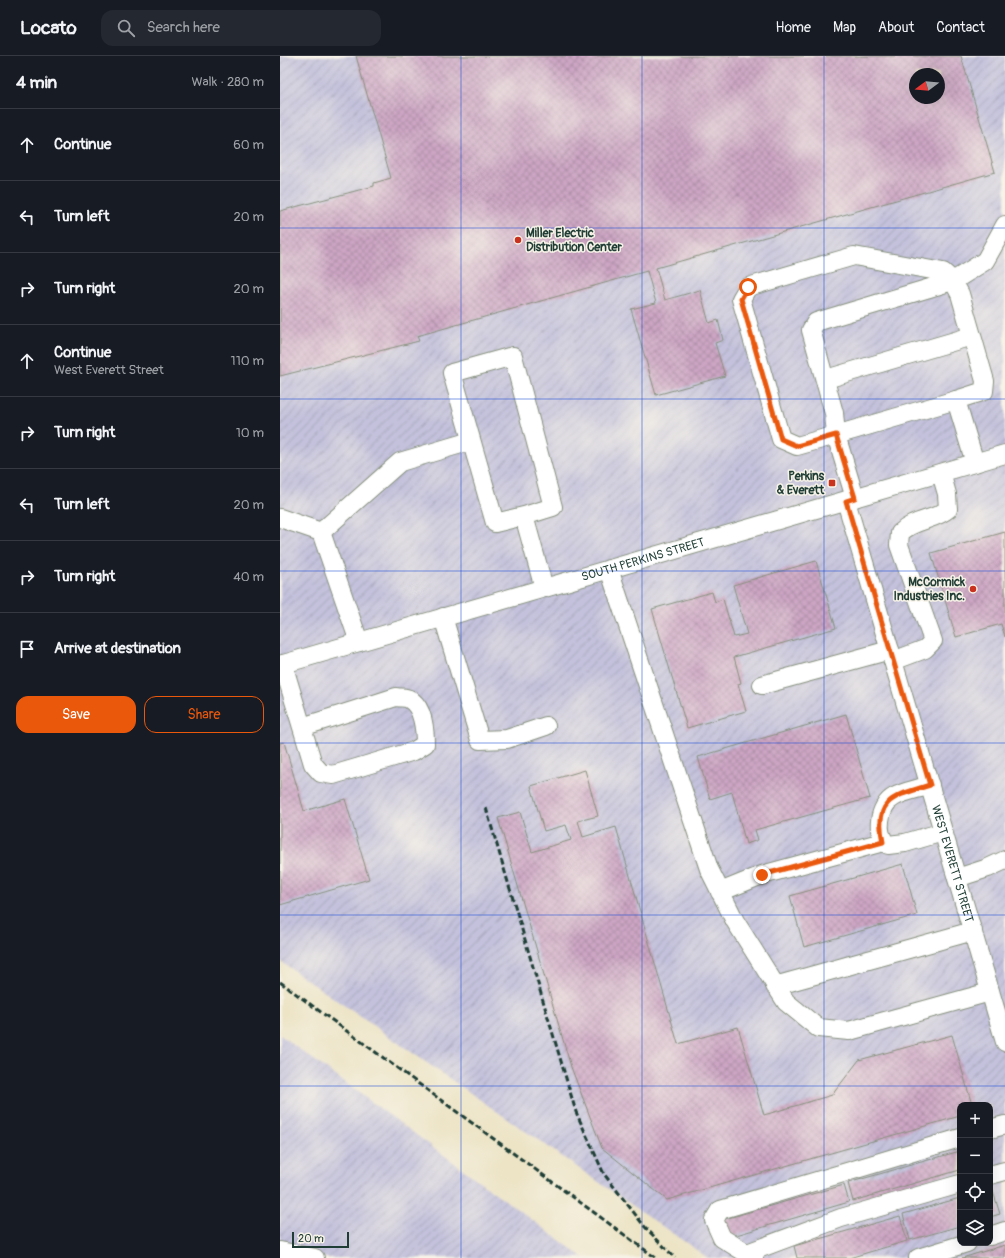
<!DOCTYPE html>
<meta charset="utf-8">
<style>
:root{--surface:#171b24;--page:#242831;--text:#f1f3f6;--muted:#9ea1a6;--line:#363941;--accent:#ea580c}
body{margin:0;font-family:Pangolin,sans-serif;background:var(--page);color:var(--text)}
.controls{position:absolute;right:12px;bottom:12px;display:grid;overflow:hidden;border-radius:8px;box-shadow:0 4px 16px #0002}
.controls button{width:36px;height:36px;display:grid;place-items:center;padding:0;border:0;border-bottom:1px solid var(--line);background:var(--surface);color:var(--text);font:20px sans-serif}
.compass{position:absolute;left:629px;top:12px;width:36px;height:36px;border-radius:50%;background:var(--surface);box-shadow:0 4px 16px #0002;rotate:254deg}
.scale{position:absolute;left:12px;bottom:10px;width:57px;box-sizing:border-box;padding-left:4px;border:2px solid #1f3d34;border-top:0;font-size:11px;line-height:14px;white-space:nowrap;color:#1f3d34;-webkit-text-stroke:3px #f7f3e8;paint-order:stroke}
.stop{position:absolute;width:12px;height:12px;margin:-9px;border:3px solid #ea580c;border-radius:50%;background:#fff}
.stop.end{background:#ea580c;border-color:#fff;box-shadow:0 1px 4px #0008}
.list{margin:0;padding:0;list-style:none}
h2{display:flex;justify-content:space-between;align-items:center;height:52px;margin:0;padding:0 16px;font-size:17px}
h2 small{font-size:13px;font-weight:400;color:var(--muted)}
.list li{display:grid;grid-template-columns:26px 1fr auto;gap:12px;align-items:center;box-sizing:border-box;height:72px;padding:0 16px;border-top:1px solid var(--line)}
.list b{display:block;font-size:15px;white-space:nowrap}
.list p{margin:0;font-size:13px;white-space:nowrap;color:var(--muted)}
.list em{font-size:13px;font-style:normal;color:var(--muted)}
.actions{display:flex;gap:8px;padding:12px 16px}
.actions a{flex:1;padding:9px 0;border:1px solid var(--accent);border-radius:12px;text-align:center;font-size:14px;color:var(--accent)}
.actions .main{background:var(--accent);color:#fff}
.icon{flex:none;width:22px;height:22px;fill:none;stroke:currentColor;stroke-width:2;stroke-linecap:round;stroke-linejoin:round}
.map{position:relative;flex:none;width:725px;height:1202px;overflow:hidden}
header{display:flex;align-items:center;gap:24px;box-sizing:border-box;height:56px;padding:0 20px;background:var(--surface);border-bottom:1px solid var(--line)}
header strong{font-size:19px}
nav{display:flex;gap:22px;margin-inline-start:auto;font-size:14px}
.search{width:280px;height:36px;background:var(--page);display:flex;align-items:center;gap:10px;box-sizing:border-box;padding:0 14px;border-radius:12px;color:var(--muted);font-size:15px}
main{display:flex}
aside{flex:1;background:var(--surface)}
.map>svg:first-child{display:block}
.industrial{fill:url(#industrial-furrows);fill-rule:evenodd}
.building{fill:url(#building-cross-hatch);fill-rule:evenodd}
.lines{fill:none;stroke-linecap:round;stroke-linejoin:round}
.minor-casing{stroke:#86907d;stroke-width:20}
.minor{stroke:#fff;stroke-width:18}
.rail{stroke:#1f3d34;stroke-width:3;stroke-dasharray:6 3;stroke-linecap:butt}
.route{stroke:#ea580c;stroke-width:5}
.grid{fill:none;stroke:#1d4ed8;stroke-width:1;stroke-opacity:0.55}
.poi-dot{fill:#c8321e;stroke:#f7f3e8;stroke-width:1.5}
.labels{text-anchor:middle;stroke-width:3;stroke-linejoin:round;paint-order:stroke}
.poi-label{font-size:12px;font-weight:bold;fill:#1f3d34;stroke:#f7f3e8;text-anchor:end}
.street-label{font-size:12px;fill:#1f3d34;stroke:#f7f3e8}
</style>
<header>
<strong>Locato</strong>
<div class="search"><svg class="icon" aria-label="search" viewBox="0 0 24 24"><circle cx="10" cy="10" r="6"/><path d="M15 15l6 6"/></svg>Search here</div>
<nav><a>Home</a><a>Map</a><a>About</a><a>Contact</a></nav>
</header>
<main>
<aside>
<h2>4 min<small>Walk · 280 m</small></h2>
<ul class="list">
<li><svg class="icon" aria-label="ahead" viewBox="0 0 24 24"><path d="M12 20V5M6 11l6-6 6 6"/></svg><div><b>Continue</b></div><em>60 m</em></li>
<li><svg class="icon" aria-label="left" viewBox="0 0 24 24"><path d="M17 20v-9H6M10 6l-5 5 5 5"/></svg><div><b>Turn left</b></div><em>20 m</em></li>
<li><svg class="icon" aria-label="right" viewBox="0 0 24 24"><path d="M7 20v-9h11M14 6l5 5-5 5"/></svg><div><b>Turn right</b></div><em>20 m</em></li>
<li><svg class="icon" aria-label="ahead" viewBox="0 0 24 24"><path d="M12 20V5M6 11l6-6 6 6"/></svg><div><b>Continue</b><p>West Everett Street</p></div><em>110 m</em></li>
<li><svg class="icon" aria-label="right" viewBox="0 0 24 24"><path d="M7 20v-9h11M14 6l5 5-5 5"/></svg><div><b>Turn right</b></div><em>10 m</em></li>
<li><svg class="icon" aria-label="left" viewBox="0 0 24 24"><path d="M17 20v-9H6M10 6l-5 5 5 5"/></svg><div><b>Turn left</b></div><em>20 m</em></li>
<li><svg class="icon" aria-label="right" viewBox="0 0 24 24"><path d="M7 20v-9h11M14 6l5 5-5 5"/></svg><div><b>Turn right</b></div><em>40 m</em></li>
<li><svg class="icon" aria-label="arrive" viewBox="0 0 24 24"><path d="M6 21V4h12l-3 4 3 4H6"/></svg><div><b>Arrive at destination</b></div></li>
</ul>
<div class="actions"><a class="main">Save</a><a>Share</a></div>
</aside>
<div class="map">
<svg width="725" height="1202" viewBox="0 0 725 1202">
<defs>
<pattern id="industrial-furrows" width="10" height="10" patternUnits="userSpaceOnUse"><rect width="10" height="10" fill="#c3c1db"/><path d="M-1 1l2-2M0 10L10 0M9 11l2-2" fill="none" stroke="#9e9eb2"/></pattern>
<pattern id="building-cross-hatch" width="8" height="8" patternUnits="userSpaceOnUse"><rect width="8" height="8" fill="#cda6c4"/><path d="M0 0l8 8M0 8l8-8" fill="none" stroke="#a688a0"/></pattern>
</defs>
<rect width="100%" height="100%" fill="#f7f3e8"/>
<filter id="ink" filterUnits="userSpaceOnUse"><feTurbulence type="fractalNoise" baseFrequency=".025" numOctaves="2"/><feDisplacementMap in="SourceGraphic" scale="8" xChannelSelector="R" yChannelSelector="G"/><feConvolveMatrix kernelMatrix="1 2 1 2 8 2 1 2 1" color-interpolation-filters="sRGB"/></filter>
<filter id="wash" filterUnits="userSpaceOnUse"><feTurbulence type="fractalNoise" baseFrequency=".012" numOctaves="4" result="noise"/><feDisplacementMap in="SourceGraphic" scale="16" xChannelSelector="R" yChannelSelector="G"/><feGaussianBlur stdDeviation="0.9" result="paint"/><feColorMatrix in="noise" values="0 0 0 0 0 0 0 0 0 0 0 0 0 0 0 0 0 1.4 0 .05"/><feComposite in="paint" operator="in"/></filter>
<g filter="url(#wash)">
<rect width="100%" height="100%" fill="#ede4c6"/>
<g class="industrial">
<path d="M0 0H725V1202H428L0 905ZM635 18H659V42H635ZM680 1049H710V1187H680Z"/>
<polygon points="0,979 304,1202 0,1202"/>
</g>
<g id="blocks">
<g class="building">
<path d="M76 0H681L715 116 376 212 385 244 420 234 429 267 438 264 443 284 435 287 445 320 376 339 351 253 376 247 367 215 137 280 139 285 0 320V155L94 130V127L111 122ZM635 18H659V42H635Z"/>
<polygon points="725,476 725,581 721,568 676,581 651,497"/>
<polygon points="536,505 556,572 454,601 461,627 458,628 466,655 407,672 372,553 432,536 435,546 443,543 454,581 467,578 453,529"/>
<polygon points="566,658 590,742 475,774 478,784 466,788 452,736 430,743 418,701"/>
<polygon points="4,686 24,755 65,743 89,823 0,849 0,687"/>
<polygon points="305,714 318,760 298,765 303,781 336,771 398,988 458,971 484,1059 552,1039 579,1004 672,979 692,1049 680,1049 680,1060 387,1144 322,1092 291,1011 218,762 240,756 252,796 291,784 286,769 264,775 251,730"/>
<polygon points="623,808 637,859 524,891 510,840"/>
<polygon points="680,1095 680,1114 573,1145 568,1127"/>
<polygon points="564,1129 569,1146 446,1182 441,1164"/>
<polygon points="712,1132 720,1158 710,1161 710,1133"/>
<polygon points="680,1142 680,1170 630,1184 623,1158"/>
<polygon points="620,1160 627,1185 569,1202 517,1202 514,1190"/>
<polygon points="725,1189 725,1202 682,1202"/>
</g>
</g>
</g>
<g filter="url(#ink)">
<use href="#blocks" fill-opacity="0" stroke="#86907d" stroke-width="1"/>
<g class="lines">
<defs>
<g id="minor">
<polyline points="546,323 692,280"/>
<polyline points="676,344 704,335 705,325 680,238 673,225 663,216 574,200 468,231 461,243 501,383 517,390 556,379 554,357 531,274 536,266 673,225 705,205 725,169"/>
<polyline points="575,442 556,379 676,344 695,407"/>
<path id="s1" d="M566 445 725 986"/>
<polyline points="244,460 273,451 233,300 172,317 215,467 244,460 264,532"/>
<polyline points="0,462 41,476 79,586"/>
<polyline points="41,476 120,406 191,385"/>
<polyline points="329,513 429,813 455,865 506,946 538,972 569,975 710,936"/>
<polyline points="163,561 200,684 227,683 266,670"/>
<path d="M613 605 645 593 653 585 619 489 620 477C634 463 654 465 668 453L667 438 661 417"/>
<path d="M3 608 33 708 41 717 53 719 134 695 145 688C145 674 143 650 129 643 126 641 120 642 116 641L22 671"/>
<path id="s2" d="M0 609 725 398"/>
<polyline points="482,629 610,594"/>
<path d="M650 729C639 733 624 735 614 741 599 749 594 778 608 789L625 787 663 776"/>
<polyline points="677,822 708,812 725,804"/>
<polyline points="440,836 482,819 603,786"/>
<polyline points="495,930 693,875"/>
<polyline points="710,1073 725,1069"/>
<polyline points="710,1119 725,1115"/>
<polyline points="710,1180 725,1175"/>
<polyline points="0,1195 35,1202"/>
<polyline points="467,1197 561,1162 680,1128"/>
<polyline points="474,1202 442,1182 434,1164 440,1154 680,1082"/>
<polyline points="638,1202 687,1187"/>
</g>
</defs>
<use href="#minor" class="minor-casing"/>
<use href="#minor" class="minor"/>
<g class="rail">
<polyline points="206,752 296,1056 324,1118 365,1171 395,1202"/>
<polyline points="0,926 376,1202"/>
</g>
</g>
</g>
<g class="lines" filter="url(#ink)">
<path class="route" d="M468 231 461 243 501 383 517 390 556 379 575 442 566 445 650 729C616 740 593 742 603 786L482 819"/>
</g>
<path class="grid" d="M181 0V1202M362 0V1202M544 0V1202M0 172H725M0 343H725M0 515H725M0 687H725M0 859H725M0 1030H725"/>
<g class="poi-dot">
<circle cx="238" cy="184" r="4"/>
<rect x="548" y="423" width="8" height="8" rx="2"/>
<circle cx="693" cy="533" r="4"/>
</g>
<g class="labels">
<g class="poi-label">
<text x="246" y="181" text-anchor="start">Miller Electric<tspan x="246" dy="14">Distribution Center</tspan></text>
<text x="544" y="424">Perkins<tspan x="544" dy="14">&amp; Everett</tspan></text>
<text x="685" y="530">McCormick<tspan x="685" dy="14">Industries Inc.</tspan></text>
</g>
<g class="street-label">
<text dy="4" stroke="none"><textPath href="#s2" startOffset="378">SOUTH PERKINS STREET</textPath></text>
<text dy="4" stroke="none"><textPath href="#s1" startOffset="378">WEST EVERETT STREET</textPath></text>
</g>
</g>
</svg>
<div class="controls">
<button>+</button>
<button>−</button>
<button><svg class="icon" aria-label="locate" viewBox="0 0 24 24"><circle cx="12" cy="12" r="6"/><path d="M12 2v4M12 18v4M2 12h4M18 12h4"/></svg></button>
<button><svg class="icon" aria-label="layers" viewBox="0 0 24 24"><path d="M12 4l9 5-9 5-9-5zM3 14l9 5 9-5"/></svg></button>
</div>
<svg class="compass" viewBox="-18 -18 36 36"><path d="M0-13l5 13h-10z" fill="#e53935"/><path d="M0 13l5-13h-10z" fill="#9ea1a6"/></svg>
<div class="scale">20 m</div>
<div class="stop" style="left:468px;top:231px"></div>
<div class="stop end" style="left:482px;top:819px"></div>
</div>
</main>
